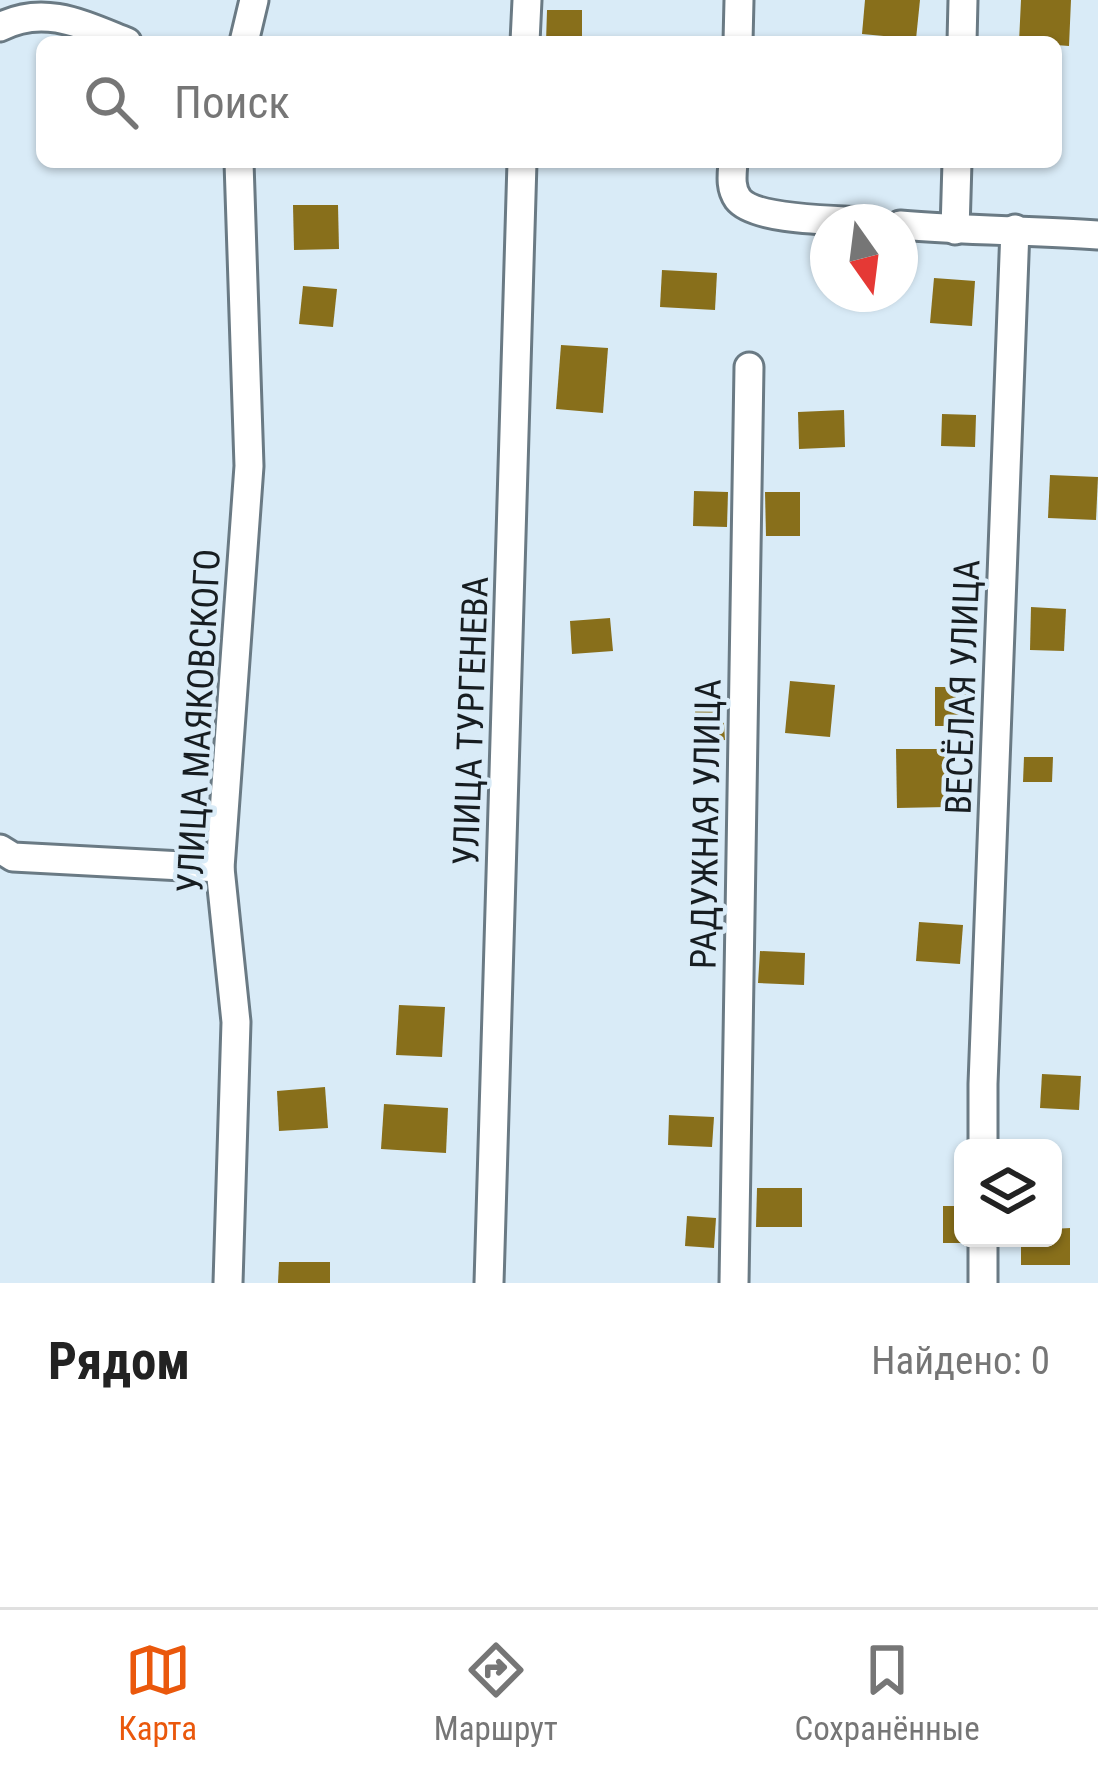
<!DOCTYPE html>
<html lang="ru">
<meta charset="utf-8">
<style>
:root{--surface:#fff;--page:#f6f6f6;--text:#222;--muted:#767676;--line:#e0e0e0;--accent:#ea580c}
body{margin:0;font-family:"Roboto Condensed",sans-serif;background:var(--page);color:var(--text)}
.controls{position:absolute;right:36px;bottom:36px;display:grid;overflow:hidden;border-radius:18px;box-shadow:0 3px 9px #0004}
.controls button{width:108px;height:108px;display:grid;place-items:center;padding:0;border:0;border-bottom:3px solid var(--line);background:var(--surface);color:var(--text);font:60px sans-serif}
.compass{position:absolute;left:810px;top:204px;width:108px;height:108px;border-radius:50%;background:var(--surface);box-shadow:0 3px 9px #0004;rotate:166deg}
.list{margin:0;padding:0;list-style:none}
h2{display:flex;justify-content:space-between;align-items:center;height:156px;margin:0;padding:0 48px;font-size:51px}
h2 small{font-size:39px;font-weight:400;color:var(--muted)}
.icon{flex:none;width:66px;height:66px;fill:none;stroke:currentColor;stroke-width:2;stroke-linecap:round;stroke-linejoin:round}
.map{position:relative;flex:none;width:1098px;height:1283px;overflow:hidden}
.search{position:absolute;background:var(--surface);box-shadow:0 3px 9px #0004;left:36px;right:36px;top:36px;height:132px;display:flex;align-items:center;gap:30px;box-sizing:border-box;padding:0 42px;border-radius:18px;color:var(--muted);font-size:45px}
.sheet{height:324px;background:var(--surface)}
nav{display:flex;justify-content:space-around;align-items:center;box-sizing:border-box;height:168px;border-top:3px solid var(--line);background:var(--surface);font-size:33px;color:var(--muted)}
nav a{display:grid;justify-items:center;gap:6px}
nav .on{color:var(--accent)}
.map>svg:first-child{display:block}
.building{fill:#886f1b}
.lines{fill:none;stroke-linecap:round;stroke-linejoin:round}
.minor-casing{stroke:#6a7a84;stroke-width:33}
.minor{stroke:#fff;stroke-width:27}
.labels{text-anchor:middle;stroke-width:9;stroke-linejoin:round;paint-order:stroke}
.street-label{font-size:36px;fill:#171d21;stroke:#d9ebf7}
</style>
<div class="map">
<svg width="1098" height="1283" viewBox="0 0 1098 1283">
<rect width="100%" height="100%" fill="#d9ebf7"/>
<g class="building">
<polygon points="865,0 920,0 916,39 862,34"/>
<polygon points="1021,0 1071,0 1069,46 1056,45 1056,42 1019,42"/>
<polygon points="547,10 582,10 582,42 546,42"/>
<polygon points="293,205 338,205 339,249 294,250"/>
<polygon points="662,270 717,273 715,310 660,307"/>
<polygon points="934,278 975,281 972,326 930,323"/>
<polygon points="303,286 337,289 333,327 299,324"/>
<polygon points="561,345 608,348 603,413 556,409"/>
<polygon points="844,410 845,447 799,449 798,412"/>
<polygon points="942,414 976,415 975,447 941,446"/>
<polygon points="1050,475 1098,477 1096,520 1048,518"/>
<polygon points="694,491 728,492 727,527 693,526"/>
<polygon points="765,492 800,492 800,536 766,536"/>
<polygon points="1031,607 1066,609 1064,651 1030,650"/>
<polygon points="610,618 613,651 572,654 570,621"/>
<polygon points="790,681 835,685 830,737 785,733"/>
<rect x="935" y="687" width="37" height="39"/>
<polygon points="723,707 725,740 696,742 695,708"/>
<polygon points="896,749 947,749 947,807 897,808"/>
<polygon points="1024,757 1053,757 1052,782 1023,782"/>
<polygon points="919,922 963,925 960,964 916,961"/>
<polygon points="760,951 805,953 804,985 758,983"/>
<polygon points="399,1005 445,1007 442,1057 396,1055"/>
<polygon points="1042,1074 1081,1076 1079,1110 1040,1108"/>
<polygon points="325,1087 328,1128 279,1131 277,1091"/>
<polygon points="384,1104 448,1108 446,1153 381,1149"/>
<polygon points="669,1115 714,1117 712,1147 668,1145"/>
<polygon points="757,1188 802,1188 802,1227 756,1227"/>
<polygon points="943,1206 963,1206 963,1238 973,1238 973,1243 943,1243"/>
<polygon points="687,1216 716,1218 714,1248 685,1246"/>
<polygon points="1070,1228 1070,1265 1021,1265 1021,1238 1053,1238 1053,1229"/>
<polygon points="279,1262 330,1262 330,1283 278,1283"/>
</g>
<g class="lines">
<defs>
<g id="minor">
<path d="M0 27C44 4 84 25 127 42"/>
<polyline points="244,42 254,0"/>
<polyline points="525,42 527,0"/>
<polyline points="738,42 739,0"/>
<polyline points="962,42 963,0"/>
<path d="M733 162C732 175 730 188 738 199 755 221 839 220 867 222"/>
<path d="M900 225C966 231 1032 230 1098 235"/>
<polyline points="955,230 957,162"/>
<polyline points="0,849 13,857 220,868"/>
<polyline points="983,1148 983,1084 1015,229"/>
<polyline points="983,1238 983,1283"/>
<polyline points="228,1283 236,1022 220,868 249,466 239,162"/>
<polyline points="489,1283 522,162"/>
<polyline points="734,1283 749,367"/>
</g>
</defs>
<use href="#minor" class="minor-casing"/>
<use href="#minor" class="minor"/>
</g>
<g class="labels">
<g class="street-label">
<text transform="translate(962 687) rotate(-88)" y="13">ВЕСЁЛАЯ УЛИЦА</text>
<text transform="translate(198 721) rotate(-87)" y="13">УЛИЦА МАЯКОВСКОГО</text>
<text transform="translate(470 721) rotate(-88)" y="13">УЛИЦА ТУРГЕНЕВА</text>
<text transform="translate(705 824) rotate(-89)" y="13">РАДУЖНАЯ УЛИЦА</text>
</g>
</g>
</svg>
<div class="controls">
<button><svg class="icon" aria-label="layers" viewBox="0 0 24 24"><path d="M12 4l9 5-9 5-9-5zM3 14l9 5 9-5"/></svg></button>
</div>
<svg class="compass" viewBox="-18 -18 36 36"><path d="M0-13l5 13h-10z" fill="#e53935"/><path d="M0 13l5-13h-10z" fill="#767676"/></svg>
<div class="search"><svg class="icon" aria-label="search" viewBox="0 0 24 24"><circle cx="10" cy="10" r="6"/><path d="M15 15l6 6"/></svg>Поиск</div>
</div>
<section class="sheet">
<h2>Рядом<small>Найдено: 0</small></h2>
<ul class="list">
</ul>
</section>
<nav>
<a class="on"><svg class="icon" aria-label="map" viewBox="0 0 24 24"><path d="M3 6l6-2 6 2 6-2v14l-6 2-6-2-6 2zM9 4v14M15 6v14"/></svg>Карта</a>
<a><svg class="icon" aria-label="directions" viewBox="0 0 24 24"><path d="M12 3l9 9-9 9-9-9zM9 14v-3h6M13 9l2 2-2 2"/></svg>Маршрут</a>
<a><svg class="icon" aria-label="saved" viewBox="0 0 24 24"><path d="M7 4h10v16l-5-4-5 4z"/></svg>Сохранённые</a>
</nav>
